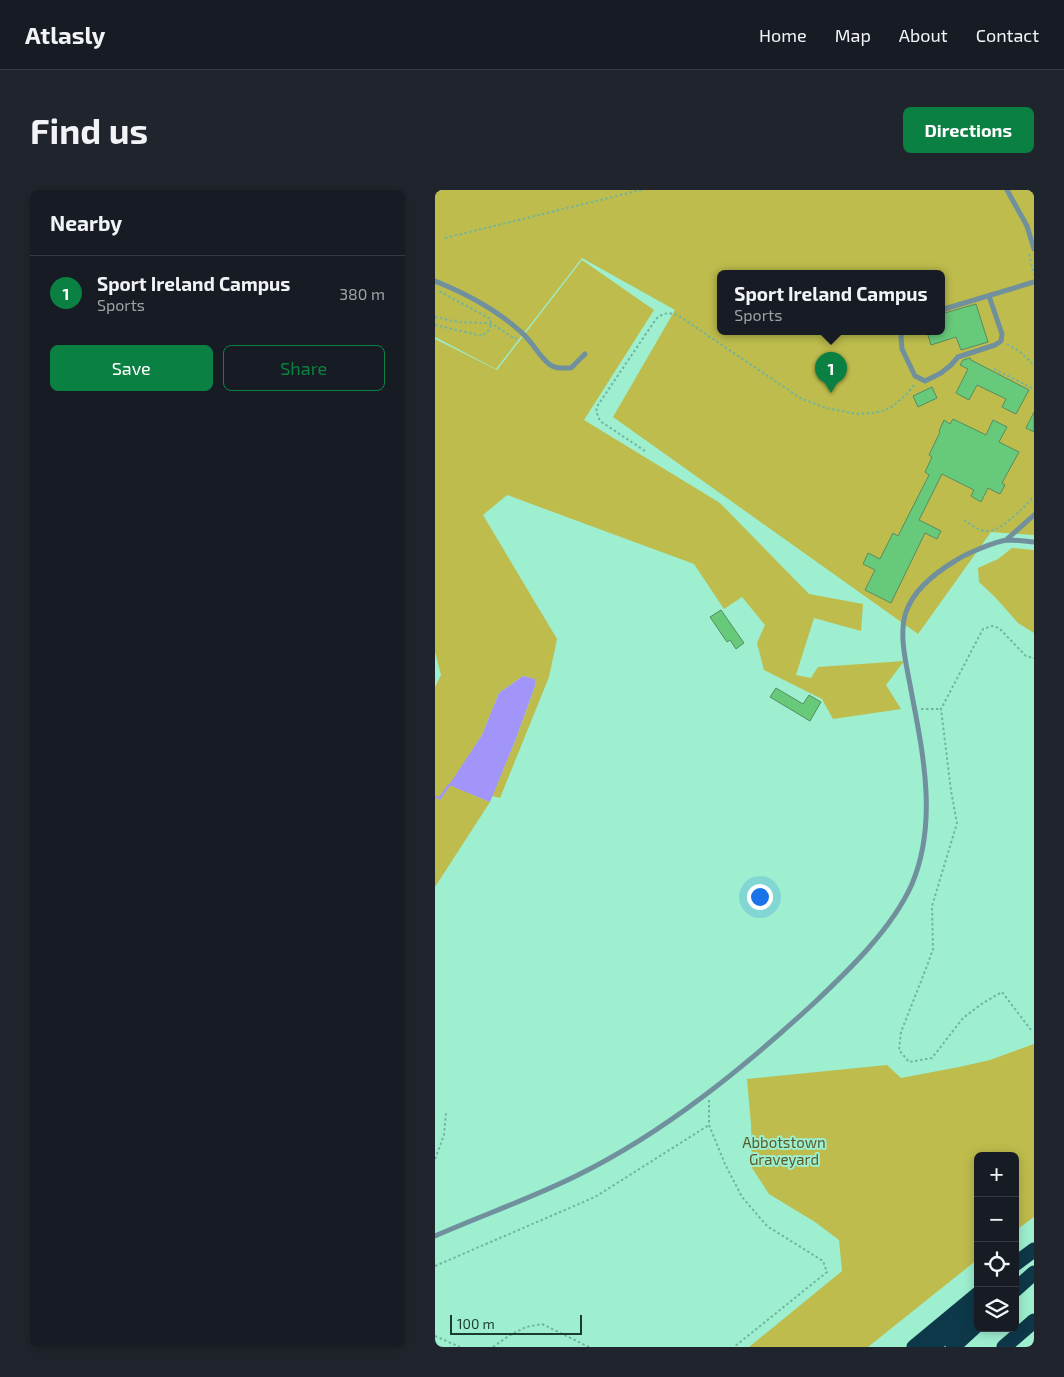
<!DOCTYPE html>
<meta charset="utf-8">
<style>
:root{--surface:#171b24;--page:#20242c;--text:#f1f3f6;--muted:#9ea1a6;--line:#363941;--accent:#0b8043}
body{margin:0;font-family:"Exo 2",sans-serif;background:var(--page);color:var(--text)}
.controls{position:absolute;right:15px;bottom:15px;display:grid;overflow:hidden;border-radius:8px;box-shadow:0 2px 12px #0003}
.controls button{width:45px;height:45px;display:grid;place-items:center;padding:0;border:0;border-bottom:1px solid var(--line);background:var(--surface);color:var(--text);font:25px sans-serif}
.scale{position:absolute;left:15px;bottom:12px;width:132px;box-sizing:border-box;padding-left:5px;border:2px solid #1a3c30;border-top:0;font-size:14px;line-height:18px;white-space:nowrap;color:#1a3c30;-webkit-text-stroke:4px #9defd0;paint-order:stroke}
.you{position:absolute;left:324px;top:706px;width:18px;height:18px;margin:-12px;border:4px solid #fff;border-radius:50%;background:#1a73e8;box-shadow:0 0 0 8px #1a73e833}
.badge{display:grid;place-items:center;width:32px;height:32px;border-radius:50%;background:var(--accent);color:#fff;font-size:16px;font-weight:700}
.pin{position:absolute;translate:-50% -41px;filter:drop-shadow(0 1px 2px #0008)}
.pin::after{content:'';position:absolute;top:26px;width:18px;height:15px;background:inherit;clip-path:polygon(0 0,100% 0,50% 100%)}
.popup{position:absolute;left:282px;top:80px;width:228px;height:65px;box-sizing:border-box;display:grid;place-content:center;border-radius:8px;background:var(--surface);filter:drop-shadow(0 1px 4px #0005);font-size:16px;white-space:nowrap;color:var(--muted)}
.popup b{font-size:19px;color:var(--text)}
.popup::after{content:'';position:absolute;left:50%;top:100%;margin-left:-10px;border:10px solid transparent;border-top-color:var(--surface)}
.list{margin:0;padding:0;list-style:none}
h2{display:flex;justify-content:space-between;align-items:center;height:65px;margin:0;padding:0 20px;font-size:21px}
h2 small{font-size:16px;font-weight:400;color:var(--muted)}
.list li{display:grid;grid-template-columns:32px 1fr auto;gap:15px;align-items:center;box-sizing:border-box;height:75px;padding:0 20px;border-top:1px solid var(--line)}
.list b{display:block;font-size:19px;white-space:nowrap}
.list p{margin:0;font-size:16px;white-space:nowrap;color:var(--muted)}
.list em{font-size:16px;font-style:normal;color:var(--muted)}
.actions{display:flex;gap:10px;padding:15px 20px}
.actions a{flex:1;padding:11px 0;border:1px solid var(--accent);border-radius:8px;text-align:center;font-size:18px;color:var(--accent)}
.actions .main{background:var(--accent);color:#fff}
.icon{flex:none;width:28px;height:28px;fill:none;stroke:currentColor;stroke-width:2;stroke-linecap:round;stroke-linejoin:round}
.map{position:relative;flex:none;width:599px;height:1157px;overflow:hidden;border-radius:8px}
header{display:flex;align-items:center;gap:30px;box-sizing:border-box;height:70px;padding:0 25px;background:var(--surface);border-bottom:1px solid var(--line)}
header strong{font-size:24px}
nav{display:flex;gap:28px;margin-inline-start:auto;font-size:18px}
.intro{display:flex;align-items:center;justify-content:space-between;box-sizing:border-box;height:120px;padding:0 30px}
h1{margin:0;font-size:35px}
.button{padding:12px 22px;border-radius:8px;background:var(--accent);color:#fff;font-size:18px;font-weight:700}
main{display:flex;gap:30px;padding:0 30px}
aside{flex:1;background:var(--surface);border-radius:8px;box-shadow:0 2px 12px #0003}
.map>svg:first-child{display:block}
.green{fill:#bdbc4c;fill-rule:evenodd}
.water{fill:#a295fa}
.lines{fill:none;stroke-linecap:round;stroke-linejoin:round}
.stream{stroke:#a295fa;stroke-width:2.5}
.building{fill:#67c97a;stroke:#568d5f}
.path{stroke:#73b59c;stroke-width:2;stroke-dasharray:2.5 2.5;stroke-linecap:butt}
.lane{stroke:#71909e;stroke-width:5}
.highway{stroke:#0d3849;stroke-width:15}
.labels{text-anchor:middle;stroke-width:4;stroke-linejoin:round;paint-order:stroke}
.park-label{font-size:15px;fill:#5a5a28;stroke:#9defd0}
</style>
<header>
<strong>Atlasly</strong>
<nav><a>Home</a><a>Map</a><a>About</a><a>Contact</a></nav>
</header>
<div class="intro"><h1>Find us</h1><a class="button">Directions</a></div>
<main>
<aside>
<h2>Nearby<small></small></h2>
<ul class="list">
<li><span class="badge">1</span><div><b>Sport Ireland Campus</b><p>Sports</p></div><em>380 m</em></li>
</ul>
<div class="actions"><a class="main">Save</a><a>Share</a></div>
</aside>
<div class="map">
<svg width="599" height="1157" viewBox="0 0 599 1157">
<rect width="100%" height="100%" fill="#9defd0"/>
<g class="green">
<path d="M0 0H599V345L556 342 483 444 178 227 240 120 147 68 61 179 0 147ZM286 84H506V142H286Z"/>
<polygon points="147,70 219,120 149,230 285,313 374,404 428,414 426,441 379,428 361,485 376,488 383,477 469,471 451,495 466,519 398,529 387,509 329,480 322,453 330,435 307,407 289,419 259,374 72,305 48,325 122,449 114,487 65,608 57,606 80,551 100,496 99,489 88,486 64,503 47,545 15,595 55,612 0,697 0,497 6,485 0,462 0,149 62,180"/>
<polygon points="577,358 599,360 599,443 583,433 560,407 544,392 543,378 563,369"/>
<polygon points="599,854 599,1027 580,1041 580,966 543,966 543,1069 433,1157 314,1157 407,1081 404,1050 380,1032 334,1004 317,978 316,934 312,889 452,875 466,888 524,877 555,870"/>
</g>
<polygon class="water" points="88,486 100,489 100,496 80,551 55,612 14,595 47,545 64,503"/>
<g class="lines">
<polyline class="stream" points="0,607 5,608 14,595"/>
</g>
<g class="building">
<polygon points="541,114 553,152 526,160 521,147 496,155 492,142 506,142 506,124"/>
<polygon points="535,168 536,170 594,200 581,224 567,217 571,209 542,195 534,210 521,203 533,179 525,175 528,170"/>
<polygon points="497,197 502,208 483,217 478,206"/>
<polygon points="599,222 599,242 591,238"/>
<polygon points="518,229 551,245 558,230 572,237 564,252 584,262 567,293 570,295 565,304 553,298 546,312 536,306 539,300 507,284 484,330 506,341 502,349 490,343 456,413 430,400 440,380 428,374 433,363 445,369 458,343 463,346 494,285 490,282 497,267 494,265 505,242 504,241 509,230 515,234"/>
<polygon points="286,420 309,453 301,459 295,450 292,452 275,427"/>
<polygon points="341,498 368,514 374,505 386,512 375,531 335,507"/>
</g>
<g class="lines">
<g class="path">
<polyline points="10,48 206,0"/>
<polyline points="594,64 599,85"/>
<polyline points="0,127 23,132 53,133 61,136 77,147 82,149"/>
<polyline points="0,135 47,146 55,139 56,129 52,127 2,100"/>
<polyline points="572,154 584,161 599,175"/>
<polyline points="559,179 599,199"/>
<path d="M210 261 165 231 161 221 163 215 221 129C229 122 235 122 244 126L355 201 367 209 391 218 422 224 438 223 448 221 458 216 473 203 480 194"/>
<path d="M529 330C535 334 543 340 550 341 566 343 588 317 599 307"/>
<polyline points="486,519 506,519"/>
<polyline points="596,840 567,802 548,813 528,828 497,868 474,872 464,860 466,842 492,776 498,759 497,716 522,633 516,601 506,519 548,439 557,436 564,438 591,466 599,468"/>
<polyline points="274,910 274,935 290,974 307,1007 332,1036 388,1071 392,1082 299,1157"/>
<polyline points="0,969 9,945 11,923"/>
<polyline points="0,1076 160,1007 274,935"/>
<polyline points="0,1146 25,1157"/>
<polyline points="58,1157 75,1145 91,1137 107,1134 154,1157"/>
</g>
<g class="lane">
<polyline points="572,0 592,36 599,59"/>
<path d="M0 91C30 103 62 120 86 142 97 151 103 165 114 174 120 179 128 178 136 178L150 164"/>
<polyline points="506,120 599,92"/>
<polyline points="468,142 466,147 467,159 480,186 490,191 506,183 516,175 523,167 560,155 566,151 567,144 554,106"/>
<polyline points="571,350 599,325"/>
<path d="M0 1046C48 1025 97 1008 143 985 230 942 307 879 378 814 413 781 457 739 477 694 503 632 488 563 476 500 472 477 463 445 471 422 479 399 500 383 520 371 530 364 561 351 573 350 582 350 591 351 599 352"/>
</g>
<g class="highway">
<polyline points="580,1074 599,1060"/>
<polyline points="580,1100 599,1083"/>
<polyline points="479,1157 543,1104"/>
<polyline points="497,1157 543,1119"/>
<polyline points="518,1157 543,1134"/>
<polyline points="569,1157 599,1131"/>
</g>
</g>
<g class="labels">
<g class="park-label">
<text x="349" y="958">Abbotstown<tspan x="349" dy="17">Graveyard</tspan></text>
</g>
</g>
</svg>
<div class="controls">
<button>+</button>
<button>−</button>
<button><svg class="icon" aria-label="locate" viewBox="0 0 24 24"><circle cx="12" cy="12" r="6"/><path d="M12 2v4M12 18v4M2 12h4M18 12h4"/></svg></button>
<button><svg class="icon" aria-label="layers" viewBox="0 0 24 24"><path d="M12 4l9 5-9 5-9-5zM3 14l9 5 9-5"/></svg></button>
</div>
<div class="scale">100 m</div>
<div class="you"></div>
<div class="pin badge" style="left:396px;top:203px">1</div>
<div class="popup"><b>Sport Ireland Campus</b>Sports</div>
</div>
</main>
